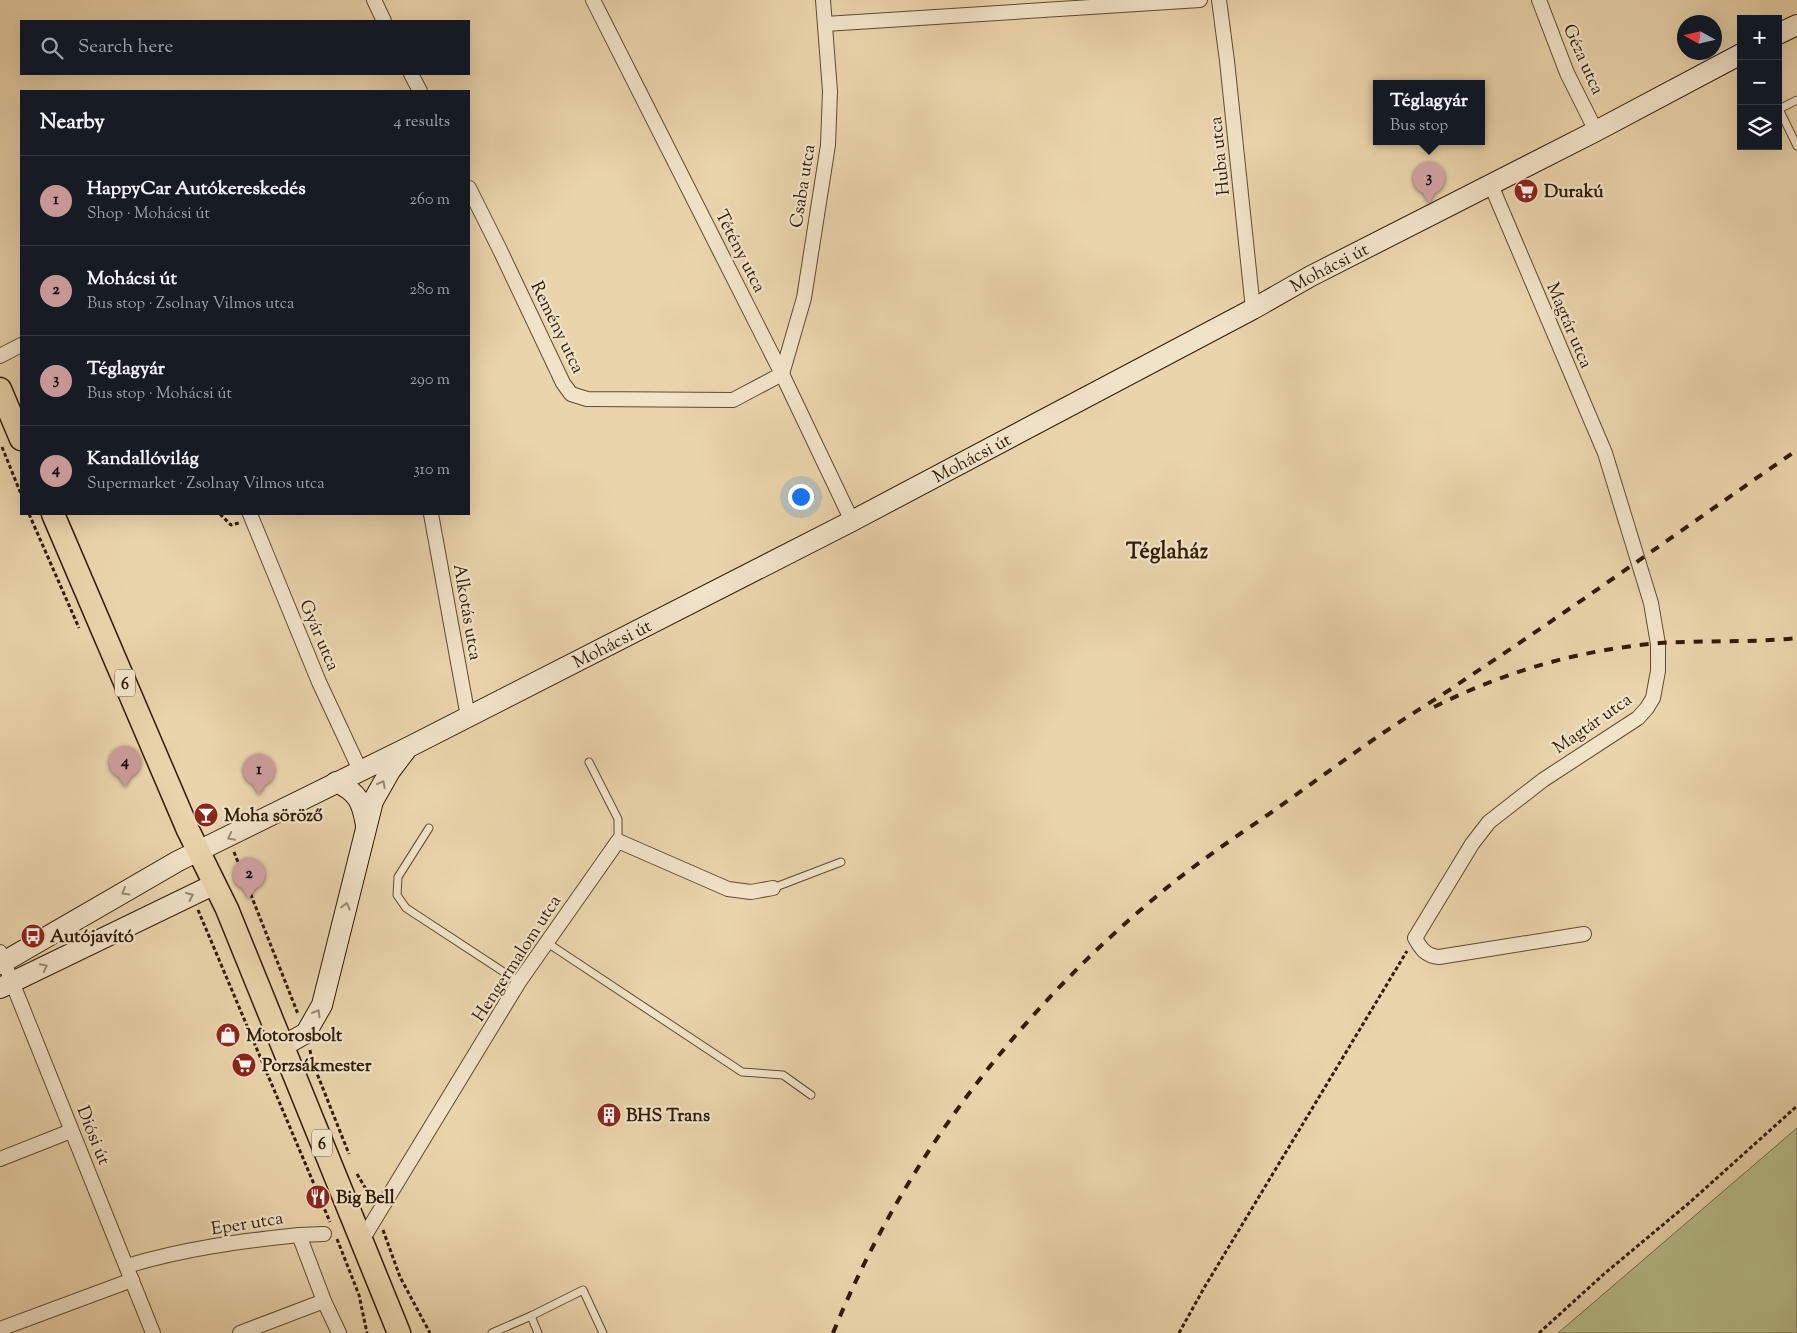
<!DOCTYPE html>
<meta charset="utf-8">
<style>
:root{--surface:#171b24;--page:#242831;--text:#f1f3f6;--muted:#9ea1a6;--line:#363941;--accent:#c59692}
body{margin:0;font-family:"Sorts Mill Goudy",serif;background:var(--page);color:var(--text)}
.controls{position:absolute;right:15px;top:15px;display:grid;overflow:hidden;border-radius:0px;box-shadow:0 5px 20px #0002}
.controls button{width:45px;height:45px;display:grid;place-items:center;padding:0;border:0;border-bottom:1px solid var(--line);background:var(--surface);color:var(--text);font:25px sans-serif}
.compass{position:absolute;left:1677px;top:15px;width:45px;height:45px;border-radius:50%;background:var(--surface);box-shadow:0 5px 20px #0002;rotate:278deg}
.you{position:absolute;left:800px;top:496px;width:18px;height:18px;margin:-12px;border:4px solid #fff;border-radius:50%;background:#1a73e8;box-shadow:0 0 0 8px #1a73e833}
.badge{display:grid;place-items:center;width:32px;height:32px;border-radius:50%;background:var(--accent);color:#111;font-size:16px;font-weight:700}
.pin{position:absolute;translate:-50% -41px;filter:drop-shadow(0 1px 2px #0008)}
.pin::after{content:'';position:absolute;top:26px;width:18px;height:15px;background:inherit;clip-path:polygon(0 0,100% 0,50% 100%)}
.popup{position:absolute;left:1373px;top:80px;width:112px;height:65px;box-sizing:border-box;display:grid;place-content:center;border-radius:0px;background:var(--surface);filter:drop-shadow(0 1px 4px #0005);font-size:16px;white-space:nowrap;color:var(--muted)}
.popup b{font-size:19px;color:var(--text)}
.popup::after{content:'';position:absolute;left:50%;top:100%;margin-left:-10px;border:10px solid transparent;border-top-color:var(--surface)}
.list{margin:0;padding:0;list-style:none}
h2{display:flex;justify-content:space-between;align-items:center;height:65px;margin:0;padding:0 20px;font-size:21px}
h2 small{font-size:16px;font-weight:400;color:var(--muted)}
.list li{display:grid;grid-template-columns:32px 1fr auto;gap:15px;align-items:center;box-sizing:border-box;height:90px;padding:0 20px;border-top:1px solid var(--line)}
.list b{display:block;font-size:19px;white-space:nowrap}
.list p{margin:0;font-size:16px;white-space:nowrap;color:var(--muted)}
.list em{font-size:16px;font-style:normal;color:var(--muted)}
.icon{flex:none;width:28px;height:28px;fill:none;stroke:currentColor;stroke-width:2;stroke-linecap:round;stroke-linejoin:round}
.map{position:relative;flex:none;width:1797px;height:1333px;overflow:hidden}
.search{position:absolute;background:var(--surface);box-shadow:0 5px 20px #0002;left:20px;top:20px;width:450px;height:55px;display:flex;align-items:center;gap:12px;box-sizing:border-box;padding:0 18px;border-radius:0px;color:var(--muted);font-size:19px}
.panel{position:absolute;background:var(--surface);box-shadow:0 5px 20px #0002;left:20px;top:90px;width:450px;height:425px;border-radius:0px}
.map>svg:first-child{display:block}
.green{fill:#b6bd8a;stroke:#746c49}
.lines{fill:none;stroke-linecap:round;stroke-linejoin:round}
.lane-casing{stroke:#5f4a31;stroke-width:9}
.street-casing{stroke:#5f4a31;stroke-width:16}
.secondary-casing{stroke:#311c08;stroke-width:22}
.primary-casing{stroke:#311c08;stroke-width:25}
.path{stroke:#311c08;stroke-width:3;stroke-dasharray:4 2.5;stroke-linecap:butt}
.lane{stroke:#f1e3c8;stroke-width:7}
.street{stroke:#f1e3c8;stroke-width:14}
.secondary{stroke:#f1e3c8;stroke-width:20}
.primary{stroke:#ead4ab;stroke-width:22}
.rail{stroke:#311c08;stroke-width:4;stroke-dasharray:9 9;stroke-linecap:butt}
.oneway{stroke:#9b8972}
.labels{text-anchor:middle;stroke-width:4.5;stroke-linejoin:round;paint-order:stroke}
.shield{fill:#f1e3c8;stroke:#6b5842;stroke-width:1}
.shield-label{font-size:16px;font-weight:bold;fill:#311c08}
.street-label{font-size:18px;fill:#311c08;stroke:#f1e3c8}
.poi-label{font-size:18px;font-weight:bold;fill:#311c08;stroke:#f1e3c8;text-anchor:start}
.district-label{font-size:22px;font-weight:bold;fill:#311c08;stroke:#f1e3c8}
</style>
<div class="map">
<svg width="1797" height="1333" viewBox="0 0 1797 1333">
<rect width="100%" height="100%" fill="#ead4ab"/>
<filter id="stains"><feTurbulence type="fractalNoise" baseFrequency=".004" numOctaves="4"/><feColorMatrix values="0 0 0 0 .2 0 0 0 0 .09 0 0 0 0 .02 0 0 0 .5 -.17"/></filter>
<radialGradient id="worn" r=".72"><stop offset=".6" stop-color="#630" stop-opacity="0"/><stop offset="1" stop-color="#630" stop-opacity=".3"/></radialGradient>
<polygon class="green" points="1797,1128 1797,1333 1558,1333"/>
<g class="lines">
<defs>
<g id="lane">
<polyline points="1797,100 1779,109 1797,146"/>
<polyline points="589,762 618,819 618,841"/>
<polyline points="429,828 398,877 397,895 406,908 519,982"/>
<polyline points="773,888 841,862"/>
<polyline points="546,942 742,1072 783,1075 811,1095"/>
<polyline points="531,1316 538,1333"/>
<polyline points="492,1333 531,1316 583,1290 603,1333"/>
</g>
<g id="street">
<polyline points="374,0 384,21"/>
<polyline points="593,0 782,374 852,521"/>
<polyline points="1219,0 1227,61 1253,309"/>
<polyline points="1539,0 1567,73 1596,131"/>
<polyline points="825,24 1200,0"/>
<polyline points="411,74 420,91"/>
<path d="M1491 185 1605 453 1651 603 1658 644V671L1653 698 1647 708 1638 718 1543 780 1489 822 1472 844 1415 938C1421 949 1426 956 1439 957L1584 934"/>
<polyline points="469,188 500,250 563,383 571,394 587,399 733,400 782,374 804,298 828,145 830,91 823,0"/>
<polyline points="0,356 21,345"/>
<polyline points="250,514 319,682 360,770"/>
<polyline points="431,514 468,717"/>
<polyline points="0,952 153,1333"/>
<polyline points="0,1159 71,1131"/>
<polyline points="299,1235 324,1234"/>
<polyline points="362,1240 519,982 618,841 728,889 751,892 773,888"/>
<path d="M127 1266C182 1249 241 1241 299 1235L324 1301 339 1333"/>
<polyline points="0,1329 132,1280"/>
<polyline points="240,1333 324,1301"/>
</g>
<g id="secondary">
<polyline points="1778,34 1797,25"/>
<path d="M336 782C358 792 362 802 366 825"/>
<path id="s1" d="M0 964 178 861 409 747 852 521 1253 309 1311 276 1596 131 1741 54"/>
<polyline points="0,988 215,884"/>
<polyline points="283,1046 306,1033 322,1005 373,801 390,771 406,750"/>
</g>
<g id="primary">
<polyline points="0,389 21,439"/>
<polyline points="53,514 188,830 227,909 399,1333"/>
</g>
</defs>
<use href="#lane" class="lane-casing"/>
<use href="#street" class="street-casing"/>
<use href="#secondary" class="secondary-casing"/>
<use href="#primary" class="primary-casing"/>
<g class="path">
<polyline points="2,447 21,494"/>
<polyline points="29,514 79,628"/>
<polyline points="220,514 231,525 239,523"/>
<polyline points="234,852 298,1014"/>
<polyline points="198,910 330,1222"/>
<polyline points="310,1050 312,1061 349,1154"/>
<polyline points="357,1174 372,1199"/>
<polyline points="383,1230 400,1277 430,1333"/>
<polyline points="337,1239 359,1295 367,1333"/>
<polyline points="1179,1333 1204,1288 1407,951"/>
<polyline points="1539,1333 1604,1274 1689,1203 1797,1106"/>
</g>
<use href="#lane" class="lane"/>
<use href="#street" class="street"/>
<use href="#secondary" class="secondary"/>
<use href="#primary" class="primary"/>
<g class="rail">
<path d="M1434 707C1506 671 1579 650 1660 643 1706 640 1751 643 1797 638"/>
<path d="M833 1333C902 1164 1012 1019 1151 901 1188 869 1228 842 1269 814 1307 787 1345 759 1383 733 1411 714 1440 697 1467 678 1579 604 1687 526 1797 450"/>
</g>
</g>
<defs><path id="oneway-chevron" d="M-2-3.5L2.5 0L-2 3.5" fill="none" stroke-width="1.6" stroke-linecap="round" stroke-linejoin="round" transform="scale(1.25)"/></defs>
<g class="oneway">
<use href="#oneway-chevron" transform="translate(382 784) rotate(-62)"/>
<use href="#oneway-chevron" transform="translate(231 837) rotate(153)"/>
<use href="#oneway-chevron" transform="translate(125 892) rotate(150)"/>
<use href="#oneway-chevron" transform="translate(190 896) rotate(-25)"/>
<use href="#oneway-chevron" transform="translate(346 906) rotate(-76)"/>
<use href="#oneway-chevron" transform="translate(44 967) rotate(-26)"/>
<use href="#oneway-chevron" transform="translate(317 1013) rotate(-60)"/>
</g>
<defs>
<symbol id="supermarket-disc" viewBox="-11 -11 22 22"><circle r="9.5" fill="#8f2418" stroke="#f1e3c8"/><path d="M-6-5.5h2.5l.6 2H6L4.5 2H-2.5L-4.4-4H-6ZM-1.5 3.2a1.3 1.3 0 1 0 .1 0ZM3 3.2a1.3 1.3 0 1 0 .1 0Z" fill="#fff"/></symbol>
<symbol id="bar-disc" viewBox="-11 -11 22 22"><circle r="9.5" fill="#8f2418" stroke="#f1e3c8"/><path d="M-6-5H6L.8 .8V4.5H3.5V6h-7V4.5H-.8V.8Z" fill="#fff"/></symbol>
<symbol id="bus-disc" viewBox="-11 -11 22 22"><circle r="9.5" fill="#8f2418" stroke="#f1e3c8"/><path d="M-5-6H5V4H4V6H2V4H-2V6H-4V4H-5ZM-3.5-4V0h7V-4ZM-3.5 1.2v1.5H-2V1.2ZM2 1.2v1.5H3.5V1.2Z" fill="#fff"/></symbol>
<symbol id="shop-disc" viewBox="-11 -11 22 22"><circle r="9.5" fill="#8f2418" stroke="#f1e3c8"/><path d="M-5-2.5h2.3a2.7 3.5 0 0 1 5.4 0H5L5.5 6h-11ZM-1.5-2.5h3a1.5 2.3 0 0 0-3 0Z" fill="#fff"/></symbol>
<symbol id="building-disc" viewBox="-11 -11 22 22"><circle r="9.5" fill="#8f2418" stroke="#f1e3c8"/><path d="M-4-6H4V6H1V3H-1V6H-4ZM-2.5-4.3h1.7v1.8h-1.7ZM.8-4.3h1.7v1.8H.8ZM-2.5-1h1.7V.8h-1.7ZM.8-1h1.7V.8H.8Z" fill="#fff"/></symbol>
<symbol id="restaurant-disc" viewBox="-11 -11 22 22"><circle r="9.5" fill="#8f2418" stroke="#f1e3c8"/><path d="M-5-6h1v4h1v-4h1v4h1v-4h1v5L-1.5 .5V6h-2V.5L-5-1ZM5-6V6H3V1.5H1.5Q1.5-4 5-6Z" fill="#fff"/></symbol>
</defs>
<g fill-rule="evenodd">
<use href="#supermarket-disc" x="1512" y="177" width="28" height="28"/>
<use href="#bar-disc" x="192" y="801" width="28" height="28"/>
<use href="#bus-disc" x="19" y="922" width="28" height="28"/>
<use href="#shop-disc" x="214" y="1021" width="28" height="28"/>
<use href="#supermarket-disc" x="230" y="1051" width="28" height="28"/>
<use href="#building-disc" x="595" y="1101" width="28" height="28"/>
<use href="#restaurant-disc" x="304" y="1183" width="28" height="28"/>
</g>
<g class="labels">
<g class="shield">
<rect x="115" y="669.5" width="20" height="27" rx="4"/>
<rect x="312" y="1129.5" width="20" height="27" rx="4"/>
</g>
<g class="shield-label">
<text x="125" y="689">6</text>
<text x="322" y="1149">6</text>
</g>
<g class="street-label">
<text transform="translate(1584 59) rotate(66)" y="6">Géza utca</text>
<text transform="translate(1219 156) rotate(-96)" y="6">Huba utca</text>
<text transform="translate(802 186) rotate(-81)" y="6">Csaba utca</text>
<text transform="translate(741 251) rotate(63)" y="6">Tétény utca</text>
<text dy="6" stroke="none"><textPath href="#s1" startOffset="1501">Mohácsi út</textPath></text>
<text transform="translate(1570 325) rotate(67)" y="6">Magtár utca</text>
<text transform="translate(558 327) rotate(64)" y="6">Remény utca</text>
<text dy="6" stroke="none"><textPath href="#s1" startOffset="1096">Mohácsi út</textPath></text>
<text transform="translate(468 612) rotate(80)" y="6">Alkotás utca</text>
<text transform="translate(320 635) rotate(67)" y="6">Gyár utca</text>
<text dy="6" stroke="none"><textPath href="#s1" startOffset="691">Mohácsi út</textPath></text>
<text transform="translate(1592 723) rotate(-35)" y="6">Magtár utca</text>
<text transform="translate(516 958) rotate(-57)" y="6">Hengermalom utca</text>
<text transform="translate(94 1135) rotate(68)" y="6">Diósi út</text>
<text transform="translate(247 1223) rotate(-9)" y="6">Eper utca</text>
</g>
<g class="poi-label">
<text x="1544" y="197">Durakú</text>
<text x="224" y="821">Moha söröző</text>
<text x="50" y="942">Autójavító</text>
<text x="246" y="1041">Motorosbolt</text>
<text x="262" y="1071">Porzsákmester</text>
<text x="626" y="1121">BHS Trans</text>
<text x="336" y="1203">Big Bell</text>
</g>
<g class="district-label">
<text x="1167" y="558">Téglaház</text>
</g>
</g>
<rect width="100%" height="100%" filter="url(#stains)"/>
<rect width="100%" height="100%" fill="url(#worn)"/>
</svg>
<div class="controls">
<button>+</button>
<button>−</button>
<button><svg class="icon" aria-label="layers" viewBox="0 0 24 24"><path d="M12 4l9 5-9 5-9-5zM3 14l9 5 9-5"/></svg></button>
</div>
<svg class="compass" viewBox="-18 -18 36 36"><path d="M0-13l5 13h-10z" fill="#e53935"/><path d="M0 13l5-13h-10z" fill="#9ea1a6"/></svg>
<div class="you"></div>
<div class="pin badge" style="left:259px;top:795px">1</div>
<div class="pin badge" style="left:249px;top:899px">2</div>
<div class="pin badge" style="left:1429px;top:203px">3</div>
<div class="popup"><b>Téglagyár</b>Bus stop</div>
<div class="pin badge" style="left:125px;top:787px">4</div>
<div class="search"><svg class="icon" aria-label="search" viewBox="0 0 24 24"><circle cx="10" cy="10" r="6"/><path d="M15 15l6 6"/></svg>Search here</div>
<section class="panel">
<h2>Nearby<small>4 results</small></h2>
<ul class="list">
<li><span class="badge">1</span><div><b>HappyCar Autókereskedés</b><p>Shop · Mohácsi út</p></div><em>260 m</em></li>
<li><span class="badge">2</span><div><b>Mohácsi út</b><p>Bus stop · Zsolnay Vilmos utca</p></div><em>280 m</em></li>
<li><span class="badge">3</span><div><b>Téglagyár</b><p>Bus stop · Mohácsi út</p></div><em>290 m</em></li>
<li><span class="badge">4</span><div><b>Kandallóvilág</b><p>Supermarket · Zsolnay Vilmos utca</p></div><em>310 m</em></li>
</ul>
</section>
</div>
